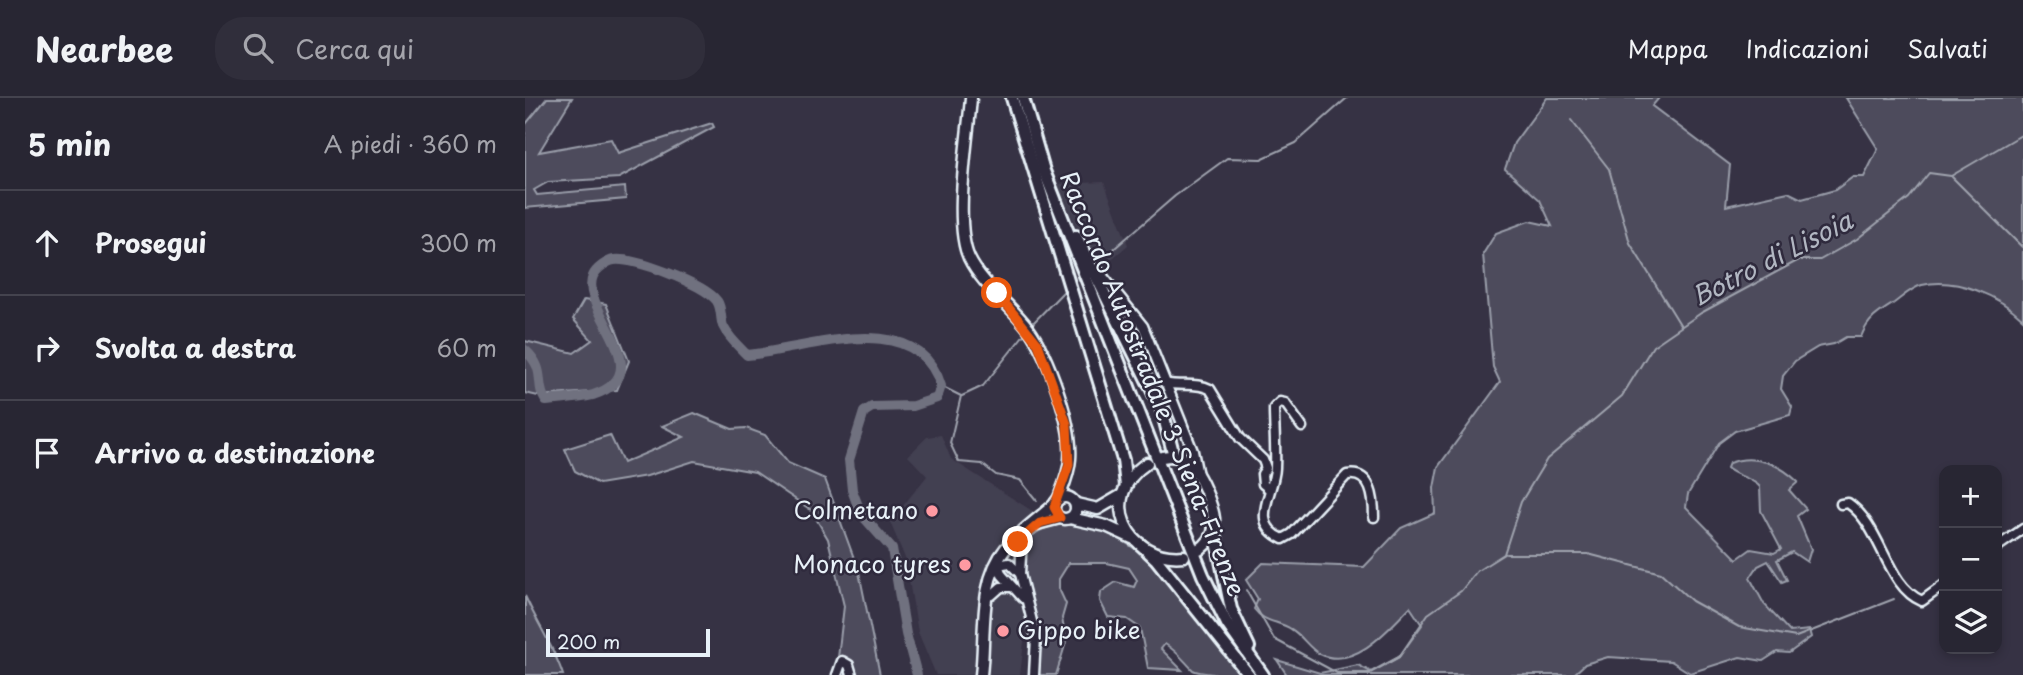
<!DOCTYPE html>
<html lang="it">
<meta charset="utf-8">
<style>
:root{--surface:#282633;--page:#302e3b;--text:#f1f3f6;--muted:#a5a5ac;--line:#44434e}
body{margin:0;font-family:"Playpen Sans",sans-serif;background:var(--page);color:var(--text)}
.controls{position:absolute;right:21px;bottom:21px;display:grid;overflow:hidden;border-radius:14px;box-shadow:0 4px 10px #0003}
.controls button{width:63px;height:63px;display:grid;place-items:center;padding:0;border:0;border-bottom:2px solid var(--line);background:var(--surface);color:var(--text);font:35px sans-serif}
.scale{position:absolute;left:21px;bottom:18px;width:164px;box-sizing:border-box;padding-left:7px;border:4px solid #e8f1f8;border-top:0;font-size:19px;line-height:24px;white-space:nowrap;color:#e8f1f8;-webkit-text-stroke:5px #2f2a3d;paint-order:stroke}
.stop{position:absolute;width:21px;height:21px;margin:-16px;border:5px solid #ea580c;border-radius:50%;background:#fff}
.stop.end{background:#ea580c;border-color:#fff;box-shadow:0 2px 7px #0008}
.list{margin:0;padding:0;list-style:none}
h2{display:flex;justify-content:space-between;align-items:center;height:91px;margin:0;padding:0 28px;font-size:30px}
h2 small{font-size:23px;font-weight:400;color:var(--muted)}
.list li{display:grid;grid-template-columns:46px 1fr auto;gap:21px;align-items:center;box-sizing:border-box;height:105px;padding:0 28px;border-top:2px solid var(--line)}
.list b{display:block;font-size:26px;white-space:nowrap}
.list em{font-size:23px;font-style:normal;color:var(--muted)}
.icon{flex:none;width:38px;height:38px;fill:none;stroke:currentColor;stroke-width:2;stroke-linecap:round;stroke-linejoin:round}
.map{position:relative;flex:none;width:1498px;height:577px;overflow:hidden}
header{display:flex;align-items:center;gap:42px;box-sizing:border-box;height:98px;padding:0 35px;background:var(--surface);border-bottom:2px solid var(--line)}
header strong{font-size:33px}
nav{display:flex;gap:38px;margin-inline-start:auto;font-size:24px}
.search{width:490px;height:63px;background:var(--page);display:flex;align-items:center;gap:18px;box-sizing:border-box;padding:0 24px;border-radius:28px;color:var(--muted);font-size:26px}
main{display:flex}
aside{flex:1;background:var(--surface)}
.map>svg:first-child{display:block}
.built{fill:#433f51}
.green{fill:#4d4b5c;stroke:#9a9eaa;stroke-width:2}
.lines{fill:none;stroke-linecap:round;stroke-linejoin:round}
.stream{stroke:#a0a4af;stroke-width:2}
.river{stroke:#70717f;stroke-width:10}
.minor-casing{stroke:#e8f1f8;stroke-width:13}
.major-casing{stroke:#e8f1f8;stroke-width:15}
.highway-casing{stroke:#e8f1f8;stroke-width:16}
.minor{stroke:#2f2a3d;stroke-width:8}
.major{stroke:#2f2a3d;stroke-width:10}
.highway{stroke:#2f2a3d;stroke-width:10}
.route{stroke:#ea580c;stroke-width:9}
.poi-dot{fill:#ff9aa2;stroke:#2f2a3d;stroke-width:2.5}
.labels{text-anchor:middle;stroke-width:5;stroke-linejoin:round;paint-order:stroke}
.street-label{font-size:24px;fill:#e8f1f8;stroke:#2f2a3d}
.poi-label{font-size:24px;fill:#e8f1f8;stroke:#2f2a3d;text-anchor:end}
.water-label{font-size:26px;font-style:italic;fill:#b2b7c2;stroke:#2f2a3d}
</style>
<header>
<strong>Nearbee</strong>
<div class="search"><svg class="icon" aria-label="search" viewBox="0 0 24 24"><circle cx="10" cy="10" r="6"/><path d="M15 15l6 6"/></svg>Cerca qui</div>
<nav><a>Mappa</a><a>Indicazioni</a><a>Salvati</a></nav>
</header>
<main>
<aside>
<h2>5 min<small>A piedi · 360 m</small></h2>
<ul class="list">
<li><svg class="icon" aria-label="ahead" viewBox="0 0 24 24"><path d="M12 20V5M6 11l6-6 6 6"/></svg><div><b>Prosegui</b></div><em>300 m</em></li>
<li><svg class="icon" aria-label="right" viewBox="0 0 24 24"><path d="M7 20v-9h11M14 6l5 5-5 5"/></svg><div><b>Svolta a destra</b></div><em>60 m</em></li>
<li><svg class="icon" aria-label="arrive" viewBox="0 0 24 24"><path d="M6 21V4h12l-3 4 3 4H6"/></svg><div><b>Arrivo a destinazione</b></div></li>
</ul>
</aside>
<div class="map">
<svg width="1498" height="577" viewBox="0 0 1498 577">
<rect width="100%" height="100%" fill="#363244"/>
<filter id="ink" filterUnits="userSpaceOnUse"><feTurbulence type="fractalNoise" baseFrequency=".0143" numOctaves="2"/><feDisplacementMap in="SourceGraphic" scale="14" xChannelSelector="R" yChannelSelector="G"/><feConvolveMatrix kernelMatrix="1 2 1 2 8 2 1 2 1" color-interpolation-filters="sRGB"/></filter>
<g filter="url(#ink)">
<g class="built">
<polygon points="579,84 603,147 575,171 561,151 532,86"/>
<polygon points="416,337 426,361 512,416 515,430 511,433 500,456 504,502 495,577 411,577 393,534 380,460 365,424 402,378 383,358 402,339"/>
</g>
<g class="green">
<polygon points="22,0 47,0 14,54 86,41 93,55 187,25 189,29 94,80 23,84 9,92 12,97 100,89 101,101 0,110 0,27"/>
<path d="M1022 0H1134L1127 8 1205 67 1201 108 1263 94 1277 101 1310 92 1328 79H1339L1353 51 1321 0H1498V221C1474 198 1432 179 1397 187 1388 189 1377 199 1369 205 1353 215 1343 221 1336 239H1321L1309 246 1293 249 1270 263 1258 278 1256 291 1267 309 1265 317 1210 333 1194 345 1163 396 1161 409 1212 461 1226 451 1249 455 1256 451 1236 413 1235 389C1226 379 1212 379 1202 370L1204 365C1229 355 1255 366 1273 384L1264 392 1281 411 1272 418 1286 451 1282 464 1267 454 1252 462 1262 482 1257 484 1243 463 1233 468 1225 480 1239 506 1265 534 1284 532 1286 539 1264 555 1252 554 1238 563 1215 559 1165 575 1146 563 1083 559 1060 566 1048 577H762L752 562 795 575 833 567 846 574 874 559 897 527 885 509C865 530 829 573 795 556 784 551 777 537 766 531 753 523 738 524 729 511L733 501 721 482 738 465 839 469 876 430 910 415 909 390 913 369 975 284 968 269 958 156 971 135 1004 123 1027 128 1015 102 980 71 989 45Z"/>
<polygon points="59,202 81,206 104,263 92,292 13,298 0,295 0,243 49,255 67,242 48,221"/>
<polygon points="169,315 207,331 221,330 240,337 263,365 300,381 334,474 355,577 311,577 319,508 303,441 286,412 230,374 169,363 122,378 74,386 50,373 40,351 85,337 98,365 159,339 137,328"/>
<path d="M541 426 583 433 622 459 717 577C704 577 679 577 668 572 658 562 653 554 640 546L636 551 657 572 623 570 615 530 602 521 583 519 575 503 576 494 591 484 609 489 612 482 604 470 582 465H544L534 481V491L541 506 537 520 541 544 531 577H514C513 564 517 551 515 539 511 496 467 432 541 426Z"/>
<path d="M0 498C12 525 29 549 38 577H0Z"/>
</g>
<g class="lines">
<g class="stream">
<polyline points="1046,22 1084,71 1105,145 1156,228"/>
<polyline points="1427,79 1498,150"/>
<polyline points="576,162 650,98 702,60 736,61 771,45 822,0"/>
<polyline points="507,226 538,194"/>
<polyline points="416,288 436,298 425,345 434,364 457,366 471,377 495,382 512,403"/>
<polyline points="437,298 458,288 501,234"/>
<polyline points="981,456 1063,456 1136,475 1167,503 1214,529 1271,539 1369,501"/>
<polyline points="721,492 749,541 812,575 845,575 874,559 903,516 936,493 952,473 979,456 996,404 1022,361 1097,298 1128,248 1176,215 1274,162 1295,162 1332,141 1384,100 1404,75 1426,78 1498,36"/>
</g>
<path class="river" d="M0 252C23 273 9 286 21 303 36 301 54 301 68 297 138 275 53 211 68 178 71 171 82 163 89 162 109 159 179 186 192 203 197 210 195 220 198 228 203 239 214 249 222 257 280 252 392 207 416 288L412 300 388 308 347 309 339 314 324 362 327 392 336 416 367 451 381 536 392 577"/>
<defs>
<g id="minor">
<polyline points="573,172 618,228 668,353 673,377"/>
<path d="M640 285C655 289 672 284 685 291L715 340 738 362 741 370 737 376 738 386 744 391"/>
<path d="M777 329 760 305 755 304 749 310C749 330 751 350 750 370 749 396 723 425 758 441L767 436 822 377C847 373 849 402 849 419"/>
<path d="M1316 406 1323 405C1357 428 1361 488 1397 503L1419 487"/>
<polyline points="497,440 495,476 511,539 509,577"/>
<polyline points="1472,449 1498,431"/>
<polyline points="473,467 477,477 498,500"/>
<polyline points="473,467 484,465 495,476"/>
<polyline points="467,497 476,489 487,489"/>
<polyline points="312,577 317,563 324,567 327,577"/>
</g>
<g id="major">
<path d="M446 0C443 40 428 125 444 160 457 187 485 206 503 230 523 257 548 327 545 361 544 376 538 389 533 402"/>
<path d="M637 359C644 358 651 357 658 361 673 368 692 414 689 430 688 439 682 446 674 452"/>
<path d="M622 365C571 399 602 464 659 458"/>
<circle cx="540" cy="410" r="11"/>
<polyline points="551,406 573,411 597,397"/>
<polyline points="545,420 581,428 607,440"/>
<polyline points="512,426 535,420"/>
<path d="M456 577C461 536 453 484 481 450 495 433 513 421 530 406"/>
</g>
<g id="highway">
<polyline points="487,0 598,362 601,388"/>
<polyline points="498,0 519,73 678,477 702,526 738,577"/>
<polyline points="551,138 637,312 649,358"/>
<polyline points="689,429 706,511 724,549"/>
<polyline points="615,446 631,461 724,577"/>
</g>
</defs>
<use href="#minor" class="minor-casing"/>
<use href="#major" class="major-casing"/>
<use href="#highway" class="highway-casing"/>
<use href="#minor" class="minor"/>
<use href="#major" class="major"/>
<use href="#highway" class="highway"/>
</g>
</g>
<g class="lines" filter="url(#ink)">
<polyline class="route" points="472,195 513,246 542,326 544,367 529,409 535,420 515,425 493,444"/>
</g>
<g class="poi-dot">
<circle cx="407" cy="413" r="7"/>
<circle cx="440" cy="467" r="7"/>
<circle cx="478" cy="533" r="7"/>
</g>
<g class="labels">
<g class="street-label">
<text transform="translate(627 286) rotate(68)" y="8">Raccordo Autostradale 3 Siena-Firenze</text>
</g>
<g class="poi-label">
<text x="393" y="421">Colmetano</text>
<text x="426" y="475">Monaco tyres</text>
<text x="492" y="541" text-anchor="start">Gippo bike</text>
</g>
<g class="water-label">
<text transform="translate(1247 161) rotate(-27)" y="9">Botro di Lisoia</text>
</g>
</g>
</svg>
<div class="controls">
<button>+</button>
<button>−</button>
<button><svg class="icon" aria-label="layers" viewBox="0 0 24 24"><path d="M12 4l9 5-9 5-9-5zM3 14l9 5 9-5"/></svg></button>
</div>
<div class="scale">200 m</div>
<div class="stop" style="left:472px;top:195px"></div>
<div class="stop end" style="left:493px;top:444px"></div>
</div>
</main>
